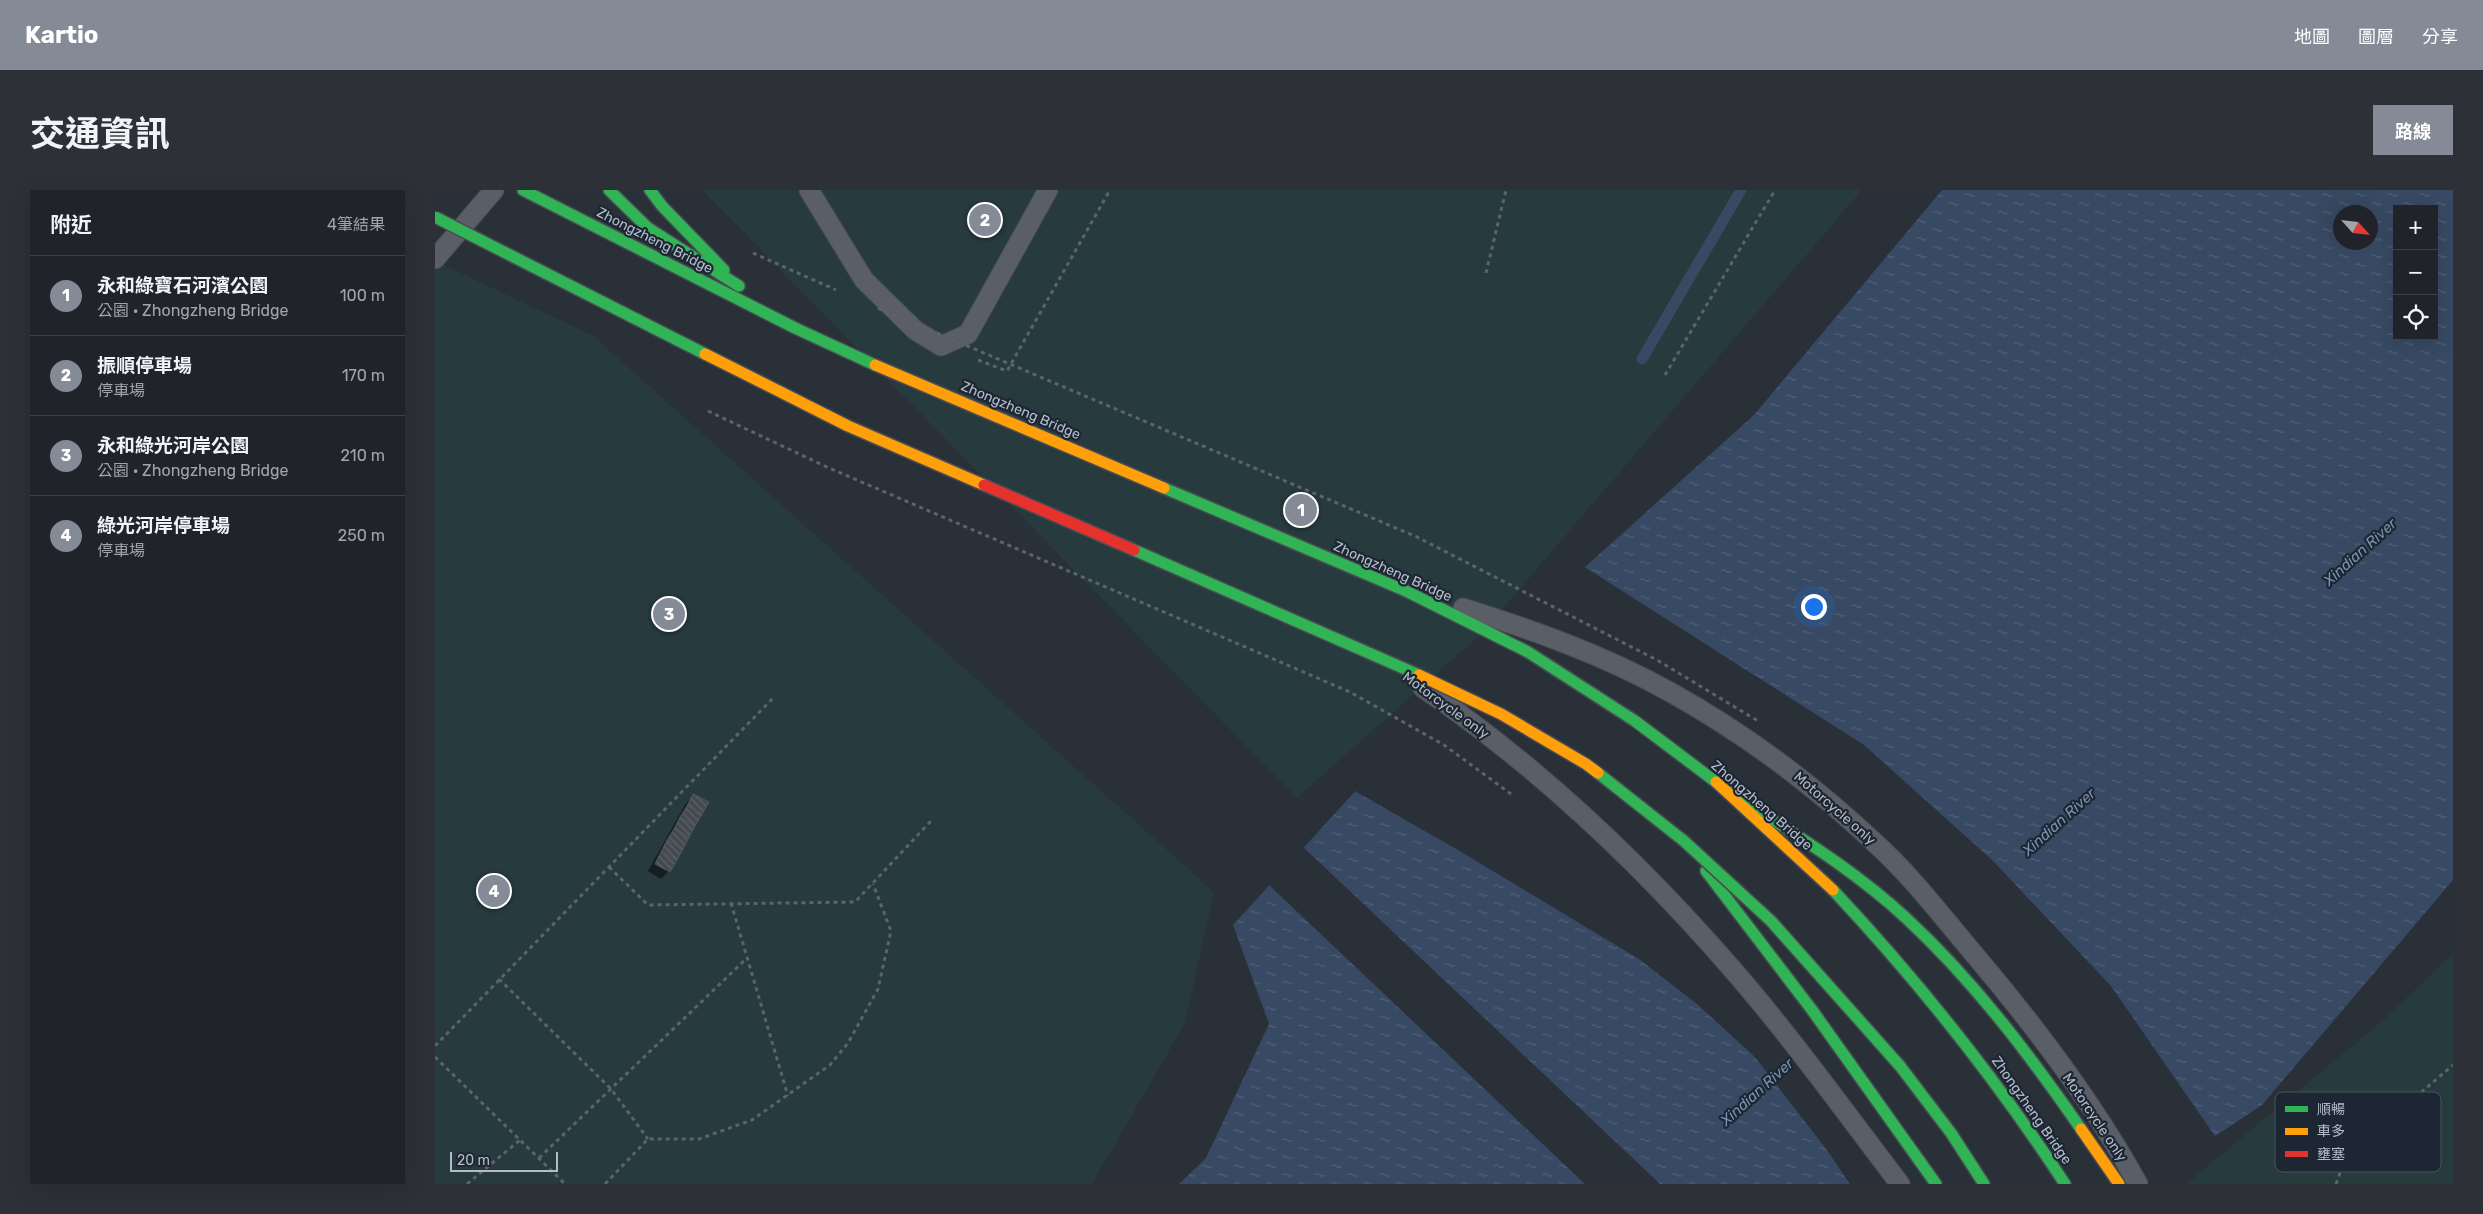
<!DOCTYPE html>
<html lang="zh-TW">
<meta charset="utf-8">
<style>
:root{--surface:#20242a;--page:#2d3036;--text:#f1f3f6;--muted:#a2a4a8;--line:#3d4147;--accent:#848b96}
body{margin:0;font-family:Rubik,"Noto Sans TC",sans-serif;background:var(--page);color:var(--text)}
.controls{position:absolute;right:15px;top:15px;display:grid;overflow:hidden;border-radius:0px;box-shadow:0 5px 20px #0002}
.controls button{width:45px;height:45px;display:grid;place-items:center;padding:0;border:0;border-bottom:1px solid var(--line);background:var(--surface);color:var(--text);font:25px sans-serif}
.compass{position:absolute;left:1898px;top:15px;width:45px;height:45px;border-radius:50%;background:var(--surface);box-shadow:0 5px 20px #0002;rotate:117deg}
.scale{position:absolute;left:15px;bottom:12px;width:108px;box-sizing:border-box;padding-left:5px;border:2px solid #b4bcc9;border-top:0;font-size:14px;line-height:18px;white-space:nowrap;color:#b4bcc9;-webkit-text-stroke:4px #1d2633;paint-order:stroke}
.you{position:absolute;left:1378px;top:416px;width:18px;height:18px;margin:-12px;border:4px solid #fff;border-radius:50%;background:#1a73e8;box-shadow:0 0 0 8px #1a73e833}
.badge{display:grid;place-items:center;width:32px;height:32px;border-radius:50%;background:var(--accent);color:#fff;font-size:16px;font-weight:700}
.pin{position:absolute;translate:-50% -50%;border:2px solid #fff;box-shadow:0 1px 5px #0006}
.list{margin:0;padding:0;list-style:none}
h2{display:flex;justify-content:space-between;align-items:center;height:65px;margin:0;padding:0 20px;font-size:21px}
h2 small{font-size:16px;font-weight:400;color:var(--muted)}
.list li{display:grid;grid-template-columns:32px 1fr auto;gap:15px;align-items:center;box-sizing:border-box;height:80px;padding:0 20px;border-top:1px solid var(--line)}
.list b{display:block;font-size:19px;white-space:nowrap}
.list p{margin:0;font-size:16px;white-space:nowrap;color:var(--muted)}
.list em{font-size:16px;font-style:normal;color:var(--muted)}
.icon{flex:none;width:28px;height:28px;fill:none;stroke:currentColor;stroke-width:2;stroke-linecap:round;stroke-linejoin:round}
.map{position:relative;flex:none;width:2018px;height:994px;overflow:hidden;border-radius:0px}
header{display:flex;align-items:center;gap:30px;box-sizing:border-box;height:70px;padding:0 25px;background:var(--accent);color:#fff}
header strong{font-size:24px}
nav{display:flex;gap:28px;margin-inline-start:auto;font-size:18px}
.intro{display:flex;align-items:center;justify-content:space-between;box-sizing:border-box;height:120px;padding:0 30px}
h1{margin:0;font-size:35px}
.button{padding:12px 22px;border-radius:0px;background:var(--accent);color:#fff;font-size:18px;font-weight:700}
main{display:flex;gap:30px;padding:0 30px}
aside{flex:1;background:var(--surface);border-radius:0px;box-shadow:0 5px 20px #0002}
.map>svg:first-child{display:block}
.green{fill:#273a3e}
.water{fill:url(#water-ripples);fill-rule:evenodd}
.pier{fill:#2a3038}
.shadow{fill:#0007}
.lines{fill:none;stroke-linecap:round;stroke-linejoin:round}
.stream{stroke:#384963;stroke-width:11}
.building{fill:url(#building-back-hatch);stroke:#52575f}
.lane-casing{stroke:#484c53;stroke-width:21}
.fast-casing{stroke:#484c53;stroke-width:14}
.slow-casing{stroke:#484c53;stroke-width:14}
.path{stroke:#5d636a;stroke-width:3;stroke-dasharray:4 4;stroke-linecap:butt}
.lane{stroke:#5a5e66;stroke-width:19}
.fast{stroke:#30b455;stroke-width:11}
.slow{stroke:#ff9f0a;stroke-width:11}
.fast-bridge-casing{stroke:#484c53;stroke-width:14;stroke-linecap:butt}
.slow-bridge-casing{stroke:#484c53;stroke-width:14;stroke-linecap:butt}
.jam-bridge-casing{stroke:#484c53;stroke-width:14;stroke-linecap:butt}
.path-bridge{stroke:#5d636a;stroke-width:3;stroke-dasharray:4 4;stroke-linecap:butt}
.fast-bridge{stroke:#30b455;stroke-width:11}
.slow-bridge{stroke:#ff9f0a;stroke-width:11}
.jam-bridge{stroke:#e5322d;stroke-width:11}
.labels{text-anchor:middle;stroke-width:4.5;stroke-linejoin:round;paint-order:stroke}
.street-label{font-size:14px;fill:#b4bcc9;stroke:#1d2633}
.water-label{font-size:15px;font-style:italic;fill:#7c92b1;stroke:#1d2633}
.key{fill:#1d2633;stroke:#4a5360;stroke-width:1}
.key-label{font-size:14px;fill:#b4bcc9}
</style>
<header>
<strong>Kartio</strong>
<nav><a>地圖</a><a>圖層</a><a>分享</a></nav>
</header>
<div class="intro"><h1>交通資訊</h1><a class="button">路線</a></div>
<main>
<aside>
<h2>附近<small>4筆結果</small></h2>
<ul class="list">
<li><span class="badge">1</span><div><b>永和綠寶石河濱公園</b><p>公園 · Zhongzheng Bridge</p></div><em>100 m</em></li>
<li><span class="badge">2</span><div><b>振順停車場</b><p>停車場</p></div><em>170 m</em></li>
<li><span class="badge">3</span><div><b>永和綠光河岸公園</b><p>公園 · Zhongzheng Bridge</p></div><em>210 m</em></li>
<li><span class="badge">4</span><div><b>綠光河岸停車場</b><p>停車場</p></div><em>250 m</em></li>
</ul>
</aside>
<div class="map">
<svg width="2018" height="994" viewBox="0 0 2018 994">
<defs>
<pattern id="water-ripples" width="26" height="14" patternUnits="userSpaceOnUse" patternTransform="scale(1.25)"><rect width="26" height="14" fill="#384963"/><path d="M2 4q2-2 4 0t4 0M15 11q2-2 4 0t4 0" fill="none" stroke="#526178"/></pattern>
<pattern id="building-back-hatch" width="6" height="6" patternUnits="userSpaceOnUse" patternTransform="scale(1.25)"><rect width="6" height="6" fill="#444950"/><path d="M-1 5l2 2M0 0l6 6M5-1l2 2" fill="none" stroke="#5d6168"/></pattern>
</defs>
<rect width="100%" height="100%" fill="#2a3038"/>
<g class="green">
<polygon points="267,0 1427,0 1046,444 862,608"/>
<polygon points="0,71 157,145 779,702 750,833 657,994 0,994"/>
<polygon points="2018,764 2018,994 1751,994 1946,832"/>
</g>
<path class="water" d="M1507 0H2018V690L1827 915 1708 994H744L771 968 834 834 798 735 1008 505 1319 225ZM1962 19H1999V146H1962ZM1906 22H1936V52H1906Z"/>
<g class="pier">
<polygon points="1148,376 1429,555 1557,670 1676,796 1782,949 1713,994 1415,994 1392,960 1320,867 1262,814 1204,769 1023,660 918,600 1006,503"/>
<polygon points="867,656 1225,994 1150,994 833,694"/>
</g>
<polygon class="shadow" points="259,606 234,681 226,689 213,681 251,613"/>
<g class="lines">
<polyline class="stream" points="1207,169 1306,0"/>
</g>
<g class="building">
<polygon points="258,604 274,612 267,624 252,616"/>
<polygon points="252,616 267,624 260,636 245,627"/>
<polygon points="245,627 260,636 254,647 239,639"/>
<polygon points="239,639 254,647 248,659 232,650"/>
<polygon points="232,650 248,659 242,670 226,662"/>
<polygon points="226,662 242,670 235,682 220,674"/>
</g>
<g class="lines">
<defs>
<g id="lane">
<polyline points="374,0 429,90 480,140 506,156 533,144 613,0"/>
<polyline points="0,69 59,0"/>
<path d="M1028 418C1098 440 1171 466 1235 502 1309 543 1376 593 1438 651 1477 686 1510 730 1544 770 1603 840 1659 914 1703 994"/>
<path d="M988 498C1103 576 1207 675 1298 780 1357 848 1410 922 1465 994"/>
</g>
<g id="fast">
<polyline points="88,0 360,138 440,175"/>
<polyline points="174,0 213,38 304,96"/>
<polyline points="215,0 227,16 289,80"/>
<polyline points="729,298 971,401 1093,462 1200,531 1281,592"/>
<path d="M1292 600C1353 640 1417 678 1471 728 1538 790 1594 864 1646 939"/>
<polyline points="1271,681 1377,820 1501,994"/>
<path d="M1398 700C1485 793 1560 887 1630 994"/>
<polyline points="1465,876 1516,943 1549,994"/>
</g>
<g id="slow">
<polyline points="440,175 729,298"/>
<polyline points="1281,592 1398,700"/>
<polyline points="1646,939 1684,994"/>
</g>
</defs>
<use href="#lane" class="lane-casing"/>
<use href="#fast" class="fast-casing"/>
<use href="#slow" class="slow-casing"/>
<g class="path">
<polyline points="318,63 401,100"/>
<polyline points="1051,83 1071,0"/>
<polyline points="543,170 572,181 675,0"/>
<polyline points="1230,185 1340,0"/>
<polyline points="273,221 394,278 915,502 1009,555 1076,604"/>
<polyline points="174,677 213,715 420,712 496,631"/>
<polyline points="296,713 353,906"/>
<polyline points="64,789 176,899 213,949"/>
<polyline points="0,856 340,506"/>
<polyline points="0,867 130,994"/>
<polyline points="104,968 312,768"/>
<polyline points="32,994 85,950"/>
<polyline points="170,994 213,949 264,949 317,930 395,875 413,853 443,799 456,741 438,694"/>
<polyline points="1901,994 1911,967 2018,875"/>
</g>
<use href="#lane" class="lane"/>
<use href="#fast" class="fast"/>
<use href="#slow" class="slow"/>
<defs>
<g id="fast-bridge">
<polyline points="0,27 270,164"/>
<polyline points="699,360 984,485"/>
<polyline points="1163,583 1249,651 1336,731 1465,876"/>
</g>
<g id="slow-bridge">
<polyline points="270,164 413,236 549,295"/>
<polyline points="984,485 1066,524 1151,574 1163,583"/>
</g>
<polyline id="jam-bridge" points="549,295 699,360"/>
</defs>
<use href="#fast-bridge" class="fast-bridge-casing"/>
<use href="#slow-bridge" class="slow-bridge-casing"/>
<use href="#jam-bridge" class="jam-bridge-casing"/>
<polyline class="path-bridge" points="443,118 982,347 1222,470 1323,531"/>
<use href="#fast-bridge" class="fast-bridge"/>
<use href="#slow-bridge" class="slow-bridge"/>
<use href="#jam-bridge" class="jam-bridge"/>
</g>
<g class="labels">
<g class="street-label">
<text transform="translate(220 50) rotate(27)" y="5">Zhongzheng Bridge</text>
<text transform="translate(586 220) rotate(23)" y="5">Zhongzheng Bridge</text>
<text transform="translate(958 381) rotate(24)" y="5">Zhongzheng Bridge</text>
<text transform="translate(1011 515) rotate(36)" y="5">Motorcycle only</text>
<text transform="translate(1327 615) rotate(41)" y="5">Zhongzheng Bridge</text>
<text transform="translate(1400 618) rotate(41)" y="5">Motorcycle only</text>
<text transform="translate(1597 920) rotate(55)" y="5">Zhongzheng Bridge</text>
<text transform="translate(1660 927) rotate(56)" y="5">Motorcycle only</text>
</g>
<g class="water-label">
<text transform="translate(1925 362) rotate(-42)" y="5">Xindian River</text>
<text transform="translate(1624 632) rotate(-42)" y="5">Xindian River</text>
<text transform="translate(1322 902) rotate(-42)" y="5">Xindian River</text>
</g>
</g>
<rect x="1840" y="902" width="166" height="80" rx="8" class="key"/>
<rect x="1850" y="916" width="23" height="6" fill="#30b455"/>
<rect x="1850" y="938" width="23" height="7" fill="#ff9f0a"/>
<rect x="1850" y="961" width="23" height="6" fill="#e5322d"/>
<g class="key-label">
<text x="1882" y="924">順暢</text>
<text x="1882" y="946">車多</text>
<text x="1882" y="969">壅塞</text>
</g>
</svg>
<div class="controls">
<button>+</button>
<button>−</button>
<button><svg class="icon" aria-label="locate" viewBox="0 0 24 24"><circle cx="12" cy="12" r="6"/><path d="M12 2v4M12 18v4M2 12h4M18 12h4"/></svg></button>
</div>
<svg class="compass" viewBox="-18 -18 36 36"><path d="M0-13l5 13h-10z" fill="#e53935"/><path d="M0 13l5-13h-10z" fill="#a2a4a8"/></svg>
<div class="scale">20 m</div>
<div class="you"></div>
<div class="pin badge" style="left:866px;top:320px">1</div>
<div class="pin badge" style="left:550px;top:30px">2</div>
<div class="pin badge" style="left:234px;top:424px">3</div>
<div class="pin badge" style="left:59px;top:701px">4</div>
</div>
</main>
